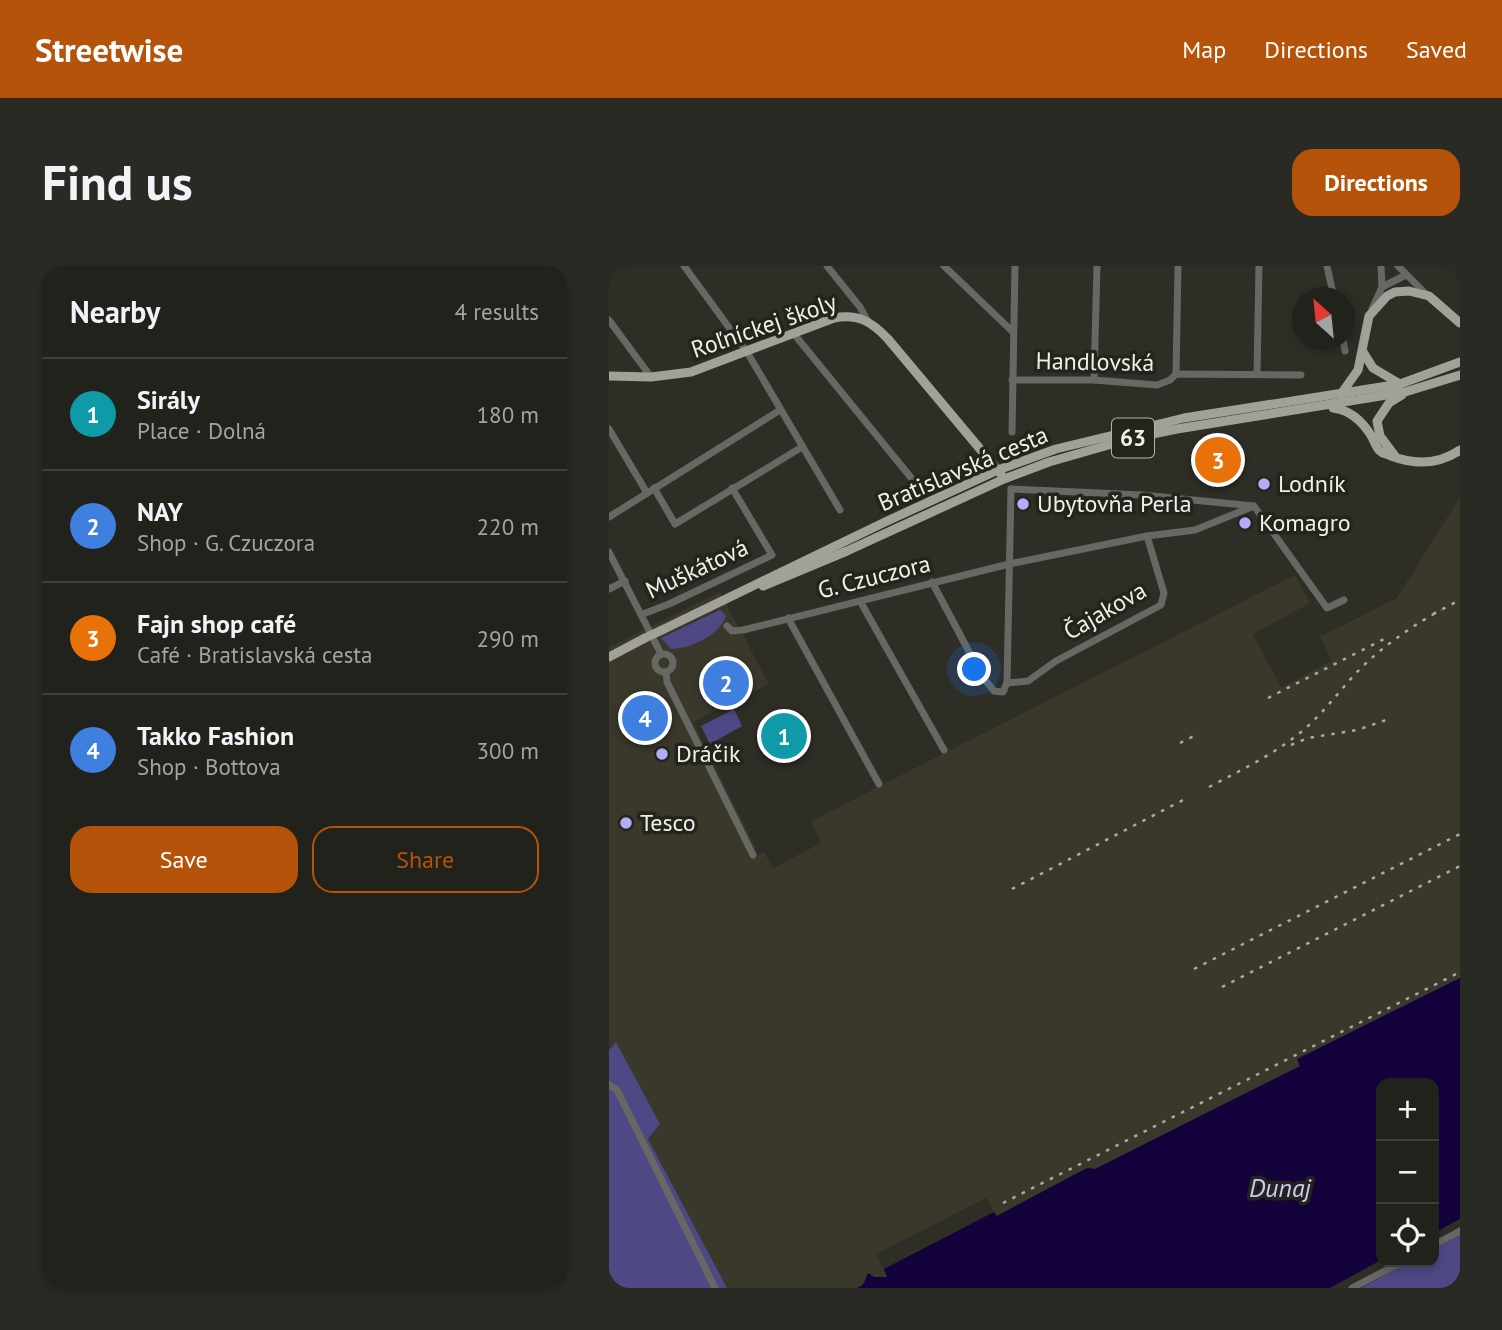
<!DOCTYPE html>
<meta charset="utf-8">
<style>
:root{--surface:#22221c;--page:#2a2a25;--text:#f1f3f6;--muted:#a2a4a3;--line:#3f3f3b;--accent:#b45309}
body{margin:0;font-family:"PT Sans",sans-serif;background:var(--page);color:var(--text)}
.controls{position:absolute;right:21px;bottom:21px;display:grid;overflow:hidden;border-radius:14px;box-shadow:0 4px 10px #0003}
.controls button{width:63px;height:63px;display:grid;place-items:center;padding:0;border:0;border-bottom:2px solid var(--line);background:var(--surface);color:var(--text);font:35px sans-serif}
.compass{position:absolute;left:683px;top:21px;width:63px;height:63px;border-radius:50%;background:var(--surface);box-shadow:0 4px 10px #0003;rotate:333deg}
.you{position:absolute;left:366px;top:404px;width:24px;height:24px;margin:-18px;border:5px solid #fff;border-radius:50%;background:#1a73e8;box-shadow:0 0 0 10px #1a73e833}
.badge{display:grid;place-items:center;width:46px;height:46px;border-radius:50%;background:var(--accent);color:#fff;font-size:23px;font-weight:700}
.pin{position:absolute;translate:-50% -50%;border:4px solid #fff;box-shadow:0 2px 7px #0006}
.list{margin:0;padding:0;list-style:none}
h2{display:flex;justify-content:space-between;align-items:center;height:91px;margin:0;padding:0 28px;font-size:30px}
h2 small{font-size:23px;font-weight:400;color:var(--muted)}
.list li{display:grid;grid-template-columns:46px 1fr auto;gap:21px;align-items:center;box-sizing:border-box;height:112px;padding:0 28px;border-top:2px solid var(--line)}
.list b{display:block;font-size:26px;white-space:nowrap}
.list p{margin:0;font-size:23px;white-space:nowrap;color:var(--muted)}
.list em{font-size:23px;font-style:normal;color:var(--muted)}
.actions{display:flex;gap:14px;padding:21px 28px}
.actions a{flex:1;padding:16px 0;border:2px solid var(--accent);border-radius:21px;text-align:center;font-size:24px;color:var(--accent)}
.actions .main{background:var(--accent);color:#fff}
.icon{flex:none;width:38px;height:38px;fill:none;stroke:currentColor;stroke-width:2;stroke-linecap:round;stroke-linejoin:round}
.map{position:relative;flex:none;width:851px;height:1022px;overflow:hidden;border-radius:21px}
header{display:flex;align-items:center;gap:42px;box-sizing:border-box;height:98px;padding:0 35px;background:var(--accent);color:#fff}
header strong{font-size:33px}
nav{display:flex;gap:38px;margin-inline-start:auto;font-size:24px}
.intro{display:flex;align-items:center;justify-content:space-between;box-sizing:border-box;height:168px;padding:0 42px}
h1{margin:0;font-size:49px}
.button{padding:18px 32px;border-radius:21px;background:var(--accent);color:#fff;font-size:24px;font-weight:700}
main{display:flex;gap:42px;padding:0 42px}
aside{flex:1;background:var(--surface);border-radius:21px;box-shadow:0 4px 10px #0003}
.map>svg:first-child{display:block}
.built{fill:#39382b}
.green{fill:#4e4984}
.water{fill:#13023c}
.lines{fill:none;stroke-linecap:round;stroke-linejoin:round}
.minor{stroke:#676764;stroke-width:7}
.major{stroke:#a1a199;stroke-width:9}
.rail{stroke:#ababa5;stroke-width:2.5;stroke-dasharray:3.5 7;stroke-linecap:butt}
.major-bridge{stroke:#a1a199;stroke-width:9}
.poi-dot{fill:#b1adfa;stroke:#24241d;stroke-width:2.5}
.labels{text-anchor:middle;stroke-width:7;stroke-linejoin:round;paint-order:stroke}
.shield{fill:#24241d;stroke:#b3b3ad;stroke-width:2}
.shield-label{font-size:23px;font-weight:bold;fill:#f0f0eb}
.street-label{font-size:24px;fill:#f0f0eb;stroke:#24241d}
.poi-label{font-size:24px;fill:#f0f0eb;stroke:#24241d;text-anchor:start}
.water-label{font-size:26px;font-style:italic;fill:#cacaf7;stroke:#24241d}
</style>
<header>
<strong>Streetwise</strong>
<nav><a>Map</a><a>Directions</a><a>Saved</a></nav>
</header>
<div class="intro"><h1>Find us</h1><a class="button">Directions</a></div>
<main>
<aside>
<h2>Nearby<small>4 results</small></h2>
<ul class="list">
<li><span class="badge" style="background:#0f9aa8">1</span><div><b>Sirály</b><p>Place · Dolná</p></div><em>180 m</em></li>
<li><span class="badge" style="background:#3f7fe0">2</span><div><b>NAY</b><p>Shop · G. Czuczora</p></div><em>220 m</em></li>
<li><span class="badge" style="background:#e8710a">3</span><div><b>Fajn shop café</b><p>Café · Bratislavská cesta</p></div><em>290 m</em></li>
<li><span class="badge" style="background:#3f7fe0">4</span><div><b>Takko Fashion</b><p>Shop · Bottova</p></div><em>300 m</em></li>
</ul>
<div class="actions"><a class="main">Save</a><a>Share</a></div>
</aside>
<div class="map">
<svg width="851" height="1022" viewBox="0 0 851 1022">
<rect width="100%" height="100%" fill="#2e2d26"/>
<polygon class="built" points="851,231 851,712 689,793 691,800 486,903 478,902 387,950 377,932 267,988 279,1012 265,1011 248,1022 118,1022 39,873 51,858 7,777 0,784 0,381 111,326 160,418 84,456 147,582 145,584 148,590 155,586 164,602 212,577 202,555 686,309 701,337 644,368 672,421 723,395 711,371 788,332"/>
<g class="green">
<path d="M111 344 117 350C111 369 81 383 62 383L52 372Z"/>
<polygon points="125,443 133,460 101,478 92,460"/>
<polygon points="7,776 51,858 39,873 118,1022 0,1022 0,784"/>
<polygon points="851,969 851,1022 752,1022 800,996 825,996 825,983"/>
</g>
<polygon class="water" points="851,712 851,953 825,967 825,817 772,817 772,994 721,1022 248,1022 254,1019 259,1007 265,1011 278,1011 275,1003 385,946 388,950 478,902 486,903 691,800 688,793"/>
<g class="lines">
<g class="minor">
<polyline points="75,0 138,86 231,244"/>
<polyline points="218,0 251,41 258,54"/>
<polyline points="335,0 404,66"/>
<polyline points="718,0 725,32"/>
<polyline points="789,0 819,30"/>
<polyline points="773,21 797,9"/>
<polyline points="763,43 773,21 772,0"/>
<polyline points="0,54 42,111"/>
<polyline points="185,68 308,219"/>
<polyline points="734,74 736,85"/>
<polyline points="567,108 569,0"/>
<polyline points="648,108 650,0"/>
<polyline points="403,114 485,114 548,119 561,114 567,108 692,109"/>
<polyline points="485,114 488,0"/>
<polyline points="0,163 38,227"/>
<polyline points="403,166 406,0"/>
<polyline points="45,222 66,258 193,181"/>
<polyline points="402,223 533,229 645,240 718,342 735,334"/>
<polyline points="0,251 171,144"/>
<polyline points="0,286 52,388"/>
<polyline points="323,316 373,410 385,425 394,426 398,417 402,223"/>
<polyline points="0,323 16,315"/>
<polyline points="251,335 335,484"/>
<polyline points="34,348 60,338 163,289 123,222"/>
<polyline points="179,352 270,518"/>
<polyline points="118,360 123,365 134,364 400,298 538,270 586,264 645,240"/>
<circle cx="55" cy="397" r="9"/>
<polyline points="57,406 58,416 144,589"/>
<polyline points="398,417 419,415 447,395 552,339 555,327 538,270"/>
<polyline points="0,819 8,824 106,1022"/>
<polyline points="825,979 851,965"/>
<polyline points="743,1022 793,996"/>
</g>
<g class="major">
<polyline points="754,86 764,102 791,118"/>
<path d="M0 110 42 111 82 106 225 52C249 47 263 56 279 73L392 208"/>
<polyline points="732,128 749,104 760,50 778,30 786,26 800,25 820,30 851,57"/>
<path d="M724 142C742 144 754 156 763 171 765 175 768 183 771 185 774 188 778 188 782 190 806 199 829 199 851 184"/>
<polyline points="786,190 771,170 768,155 780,137 793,129"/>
<polyline points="154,320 238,285 395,213 440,196 524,172 568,163 796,126 851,109"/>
<polyline points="53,364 276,256 389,204 447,183 575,152 791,118 851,96"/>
<polyline points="0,391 36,372"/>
</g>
<g class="rail">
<polyline points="824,348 851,334"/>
<polyline points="659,432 777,372"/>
<polyline points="571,477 587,469"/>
<polyline points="682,479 699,472 748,464 780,453"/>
<path d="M600 521C632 504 664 489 692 466 714 448 730 425 750 404 774 380 803 360 832 344"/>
<polyline points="403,623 576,533"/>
<polyline points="585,703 851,568"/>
<polyline points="613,721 851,600"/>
<polyline points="394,937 851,706"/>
</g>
<polyline class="major-bridge" points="36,372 53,364"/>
</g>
<g class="poi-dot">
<circle cx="655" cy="218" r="7"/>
<circle cx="414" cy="238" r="7"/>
<circle cx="636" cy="257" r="7"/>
<circle cx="53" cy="488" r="7"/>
<circle cx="17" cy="557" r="7"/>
</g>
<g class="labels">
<rect class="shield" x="503" y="152.5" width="42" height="39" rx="5"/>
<g class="shield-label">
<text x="524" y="180">63</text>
</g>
<g class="street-label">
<text transform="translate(155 60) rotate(-19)" y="8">Roľníckej školy</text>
<text transform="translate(486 96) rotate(1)" y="8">Handlovská</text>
<text transform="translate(354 203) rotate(-23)" y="8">Bratislavská cesta</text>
<text transform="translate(88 303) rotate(-25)" y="8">Muškátová</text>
<text transform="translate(265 311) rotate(-14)" y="8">G. Czuczora</text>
<text transform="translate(496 345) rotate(-30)" y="8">Čajakova</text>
</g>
<g class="poi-label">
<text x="669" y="226">Lodník</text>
<text x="428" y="246">Ubytovňa Perla</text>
<text x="650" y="265">Komagro</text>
<text x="67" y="496">Dráčik</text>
<text x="31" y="565">Tesco</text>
</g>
<g class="water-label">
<text x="671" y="931">Dunaj</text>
</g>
</g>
</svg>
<div class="controls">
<button>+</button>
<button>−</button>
<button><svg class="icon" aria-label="locate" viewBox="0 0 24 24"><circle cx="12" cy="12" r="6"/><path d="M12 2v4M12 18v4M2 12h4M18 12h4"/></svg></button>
</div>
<svg class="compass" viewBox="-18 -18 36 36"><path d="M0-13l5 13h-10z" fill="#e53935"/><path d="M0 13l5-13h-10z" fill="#a2a4a3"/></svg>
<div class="you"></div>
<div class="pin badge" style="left:175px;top:470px;background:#0f9aa8">1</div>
<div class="pin badge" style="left:117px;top:417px;background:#3f7fe0">2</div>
<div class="pin badge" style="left:609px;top:194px;background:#e8710a">3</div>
<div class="pin badge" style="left:36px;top:452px;background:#3f7fe0">4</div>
</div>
</main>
